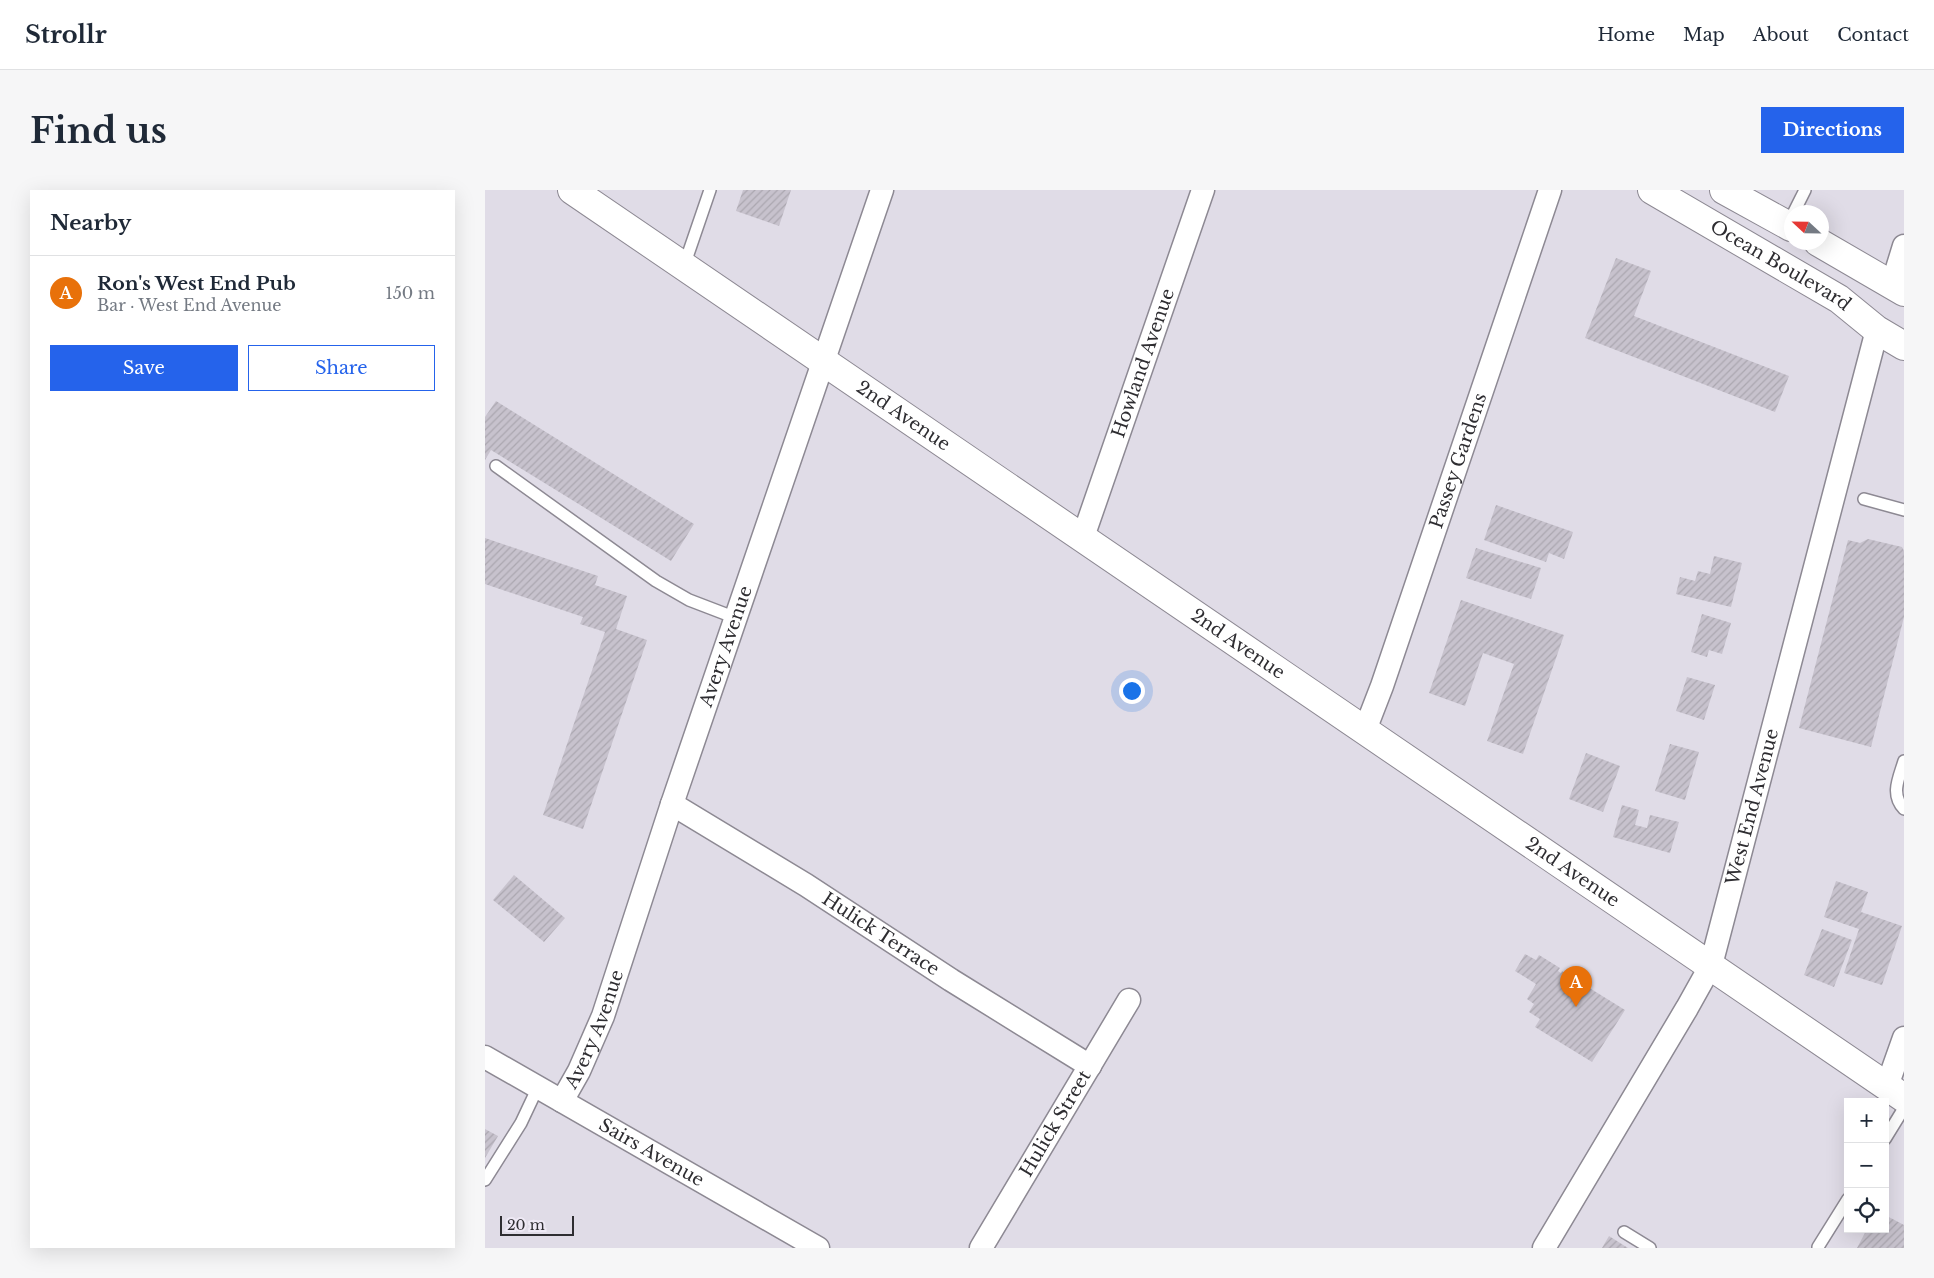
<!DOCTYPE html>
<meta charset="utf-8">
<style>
:root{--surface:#fff;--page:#f6f6f7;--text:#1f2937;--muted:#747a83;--line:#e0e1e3;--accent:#2563eb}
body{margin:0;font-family:"Libre Baskerville",serif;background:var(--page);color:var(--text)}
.controls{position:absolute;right:15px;bottom:15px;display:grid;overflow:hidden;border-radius:0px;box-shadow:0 5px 20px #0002}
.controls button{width:45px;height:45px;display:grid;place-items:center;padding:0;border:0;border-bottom:1px solid var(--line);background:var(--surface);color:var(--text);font:25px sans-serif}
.compass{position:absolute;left:1299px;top:15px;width:45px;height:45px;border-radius:50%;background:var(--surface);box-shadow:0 5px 20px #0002;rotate:292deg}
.scale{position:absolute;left:15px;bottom:12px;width:74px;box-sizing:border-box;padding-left:5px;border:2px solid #2e2d31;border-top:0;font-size:14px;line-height:18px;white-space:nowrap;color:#2e2d31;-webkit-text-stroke:4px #eee9f5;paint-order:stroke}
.you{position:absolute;left:646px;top:500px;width:18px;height:18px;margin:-12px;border:4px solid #fff;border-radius:50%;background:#1a73e8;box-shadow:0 0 0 8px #1a73e833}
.badge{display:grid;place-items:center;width:32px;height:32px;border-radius:50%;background:var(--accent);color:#fff;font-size:16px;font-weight:700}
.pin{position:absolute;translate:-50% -41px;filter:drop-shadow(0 1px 2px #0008)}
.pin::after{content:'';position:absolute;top:26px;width:18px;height:15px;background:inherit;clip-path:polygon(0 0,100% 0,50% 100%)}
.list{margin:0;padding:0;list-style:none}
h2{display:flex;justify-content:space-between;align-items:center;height:65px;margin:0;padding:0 20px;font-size:21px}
h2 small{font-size:16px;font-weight:400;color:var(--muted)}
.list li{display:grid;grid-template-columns:32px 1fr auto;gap:15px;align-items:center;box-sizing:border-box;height:75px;padding:0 20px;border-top:1px solid var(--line)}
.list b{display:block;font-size:19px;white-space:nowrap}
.list p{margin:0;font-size:16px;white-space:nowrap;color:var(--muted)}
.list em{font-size:16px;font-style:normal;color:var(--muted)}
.actions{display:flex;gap:10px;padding:15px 20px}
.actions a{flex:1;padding:11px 0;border:1px solid var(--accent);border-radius:0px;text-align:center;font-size:18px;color:var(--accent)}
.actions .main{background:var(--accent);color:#fff}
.icon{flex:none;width:28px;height:28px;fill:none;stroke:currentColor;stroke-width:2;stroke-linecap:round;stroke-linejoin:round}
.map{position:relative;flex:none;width:1419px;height:1058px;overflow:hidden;border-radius:0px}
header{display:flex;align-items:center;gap:30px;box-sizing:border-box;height:70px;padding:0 25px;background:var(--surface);border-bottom:1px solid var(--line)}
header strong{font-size:24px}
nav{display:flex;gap:28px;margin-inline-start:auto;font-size:18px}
.intro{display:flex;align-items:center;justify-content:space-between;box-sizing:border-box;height:120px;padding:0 30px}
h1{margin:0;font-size:35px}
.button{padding:12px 22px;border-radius:0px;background:var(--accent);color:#fff;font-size:18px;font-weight:700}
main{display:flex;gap:30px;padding:0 30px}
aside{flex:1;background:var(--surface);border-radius:0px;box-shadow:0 5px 20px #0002}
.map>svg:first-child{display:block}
.building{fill:url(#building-hatch)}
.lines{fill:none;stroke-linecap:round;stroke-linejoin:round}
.service-casing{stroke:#8d8993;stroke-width:14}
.minor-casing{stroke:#8d8993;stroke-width:25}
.tertiary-casing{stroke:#8d8993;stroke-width:30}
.secondary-casing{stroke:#8d8993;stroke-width:30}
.service{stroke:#fff;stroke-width:11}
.minor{stroke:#fff;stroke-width:22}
.tertiary{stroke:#fff;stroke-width:28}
.secondary{stroke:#fff;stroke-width:28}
.labels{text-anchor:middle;stroke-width:4;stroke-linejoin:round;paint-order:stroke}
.street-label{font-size:18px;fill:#2e2d31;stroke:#eee9f5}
</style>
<header>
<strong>Strollr</strong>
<nav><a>Home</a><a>Map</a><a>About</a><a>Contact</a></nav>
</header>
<div class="intro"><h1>Find us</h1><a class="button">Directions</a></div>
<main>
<aside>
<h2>Nearby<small></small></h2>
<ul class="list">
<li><span class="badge" style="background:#e8710a">A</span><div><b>Ron's West End Pub</b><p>Bar · West End Avenue</p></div><em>150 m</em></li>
</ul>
<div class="actions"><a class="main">Save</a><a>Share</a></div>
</aside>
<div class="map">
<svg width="1419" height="1058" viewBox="0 0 1419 1058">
<defs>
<pattern id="building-hatch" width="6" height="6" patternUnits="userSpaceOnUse" patternTransform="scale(1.25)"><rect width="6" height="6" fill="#c7c2cd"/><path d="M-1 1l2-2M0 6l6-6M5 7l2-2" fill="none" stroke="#aba7b0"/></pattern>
</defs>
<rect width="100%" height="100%" fill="#e0dce7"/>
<g class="building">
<polygon points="258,0 306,0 294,36 251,21"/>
<polygon points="1131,68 1166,81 1149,126 1304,186 1290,222 1100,148"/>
<polygon points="11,211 209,334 186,371 6,260 0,270 0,227"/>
<polygon points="1011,315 1088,342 1079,369 1064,363 1061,372 999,350"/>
<polygon points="0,348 113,386 110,395 142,406 131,439 162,450 98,639 58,625 120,442 95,434 98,427 0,394"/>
<polygon points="1383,349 1417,357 1419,361 1419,427 1386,557 1314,538 1363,350 1375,353"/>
<polygon points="991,358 1056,378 1046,409 981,388"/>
<polygon points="1229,366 1257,373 1246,417 1191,404 1195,387 1210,391 1213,381 1225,384"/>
<polygon points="976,410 1079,445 1038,564 1002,551 1029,474 998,463 980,516 944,503"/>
<polygon points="1217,424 1246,433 1237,464 1224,460 1222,467 1206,462"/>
<polygon points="1202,487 1230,495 1219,530 1191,521"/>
<polygon points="1185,554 1214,562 1200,610 1170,601"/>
<polygon points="1101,563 1135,576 1118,622 1084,609"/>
<polygon points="1137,615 1154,620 1150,635 1162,638 1165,625 1194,632 1185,663 1128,647"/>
<polygon points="29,685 80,728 59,752 8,710"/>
<polygon points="1351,691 1383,702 1376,722 1417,736 1397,795 1359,783 1374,739 1339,727"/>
<polygon points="1337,739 1367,750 1349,797 1319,785"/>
<polygon points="1040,764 1051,770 1054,765 1075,778 1073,781 1076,783 1077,781 1140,820 1107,872 1050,837 1055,829 1044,822 1049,814 1042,809 1051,794 1030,781"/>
<polygon points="0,939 13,946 0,968"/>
<polygon points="1400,1025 1419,1035 1419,1058 1372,1058 1382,1039 1400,1039"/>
<polygon points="1124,1046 1143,1058 1117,1058"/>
</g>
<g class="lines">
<defs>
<g id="service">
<polyline points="1309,22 1320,0"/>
<polyline points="199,76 225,0"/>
<polyline points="11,276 171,391 204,410 251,428"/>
<polyline points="1379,309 1419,320"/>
<path d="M1419 571C1414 588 1405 604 1419 619"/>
<polyline points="1400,949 1419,918"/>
<polyline points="0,990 36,933 53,897"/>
<polyline points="1139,1042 1165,1058"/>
<polyline points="1333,1057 1363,1009"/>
</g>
<g id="minor">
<polyline points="1407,95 1419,56"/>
<path id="s1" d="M598 347 718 0"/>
<path id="s2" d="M880 540 897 496 1065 0"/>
<path id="s3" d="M187 614 321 695 466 790 605 876"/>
<path id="s4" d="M0 867 333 1058"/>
<polyline points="1402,896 1419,848"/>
<path id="s5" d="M77 911 94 881 118 826 187 614 397 0"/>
<path id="s6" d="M496 1058 644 810"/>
<path id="s7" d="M1059 1058 1202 818 1226 775 1392 140"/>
</g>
<g id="tertiary">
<path id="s8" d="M87 0 1419 908"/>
</g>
<g id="secondary">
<path id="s9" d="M1167 0 1354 109 1392 140 1419 156"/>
<polyline points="1239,0 1306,37"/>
<polyline points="1333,52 1419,102"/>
</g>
</defs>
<use href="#service" class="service-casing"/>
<use href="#minor" class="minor-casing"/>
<use href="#tertiary" class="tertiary-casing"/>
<use href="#secondary" class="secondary-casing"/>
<use href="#service" class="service"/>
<use href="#minor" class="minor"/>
<use href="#tertiary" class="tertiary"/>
<use href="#secondary" class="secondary"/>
</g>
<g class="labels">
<g class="street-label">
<text dy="6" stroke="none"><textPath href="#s9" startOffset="149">Ocean Boulevard</textPath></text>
<text dy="6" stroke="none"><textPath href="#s1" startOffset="184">Howland Avenue</textPath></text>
<text dy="6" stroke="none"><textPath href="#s8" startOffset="401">2nd Avenue</textPath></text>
<text dy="6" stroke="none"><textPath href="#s2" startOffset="285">Passey Gardens</textPath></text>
<text dy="6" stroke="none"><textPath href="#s8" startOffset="806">2nd Avenue</textPath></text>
<text dy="6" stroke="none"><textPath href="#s5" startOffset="484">Avery Avenue</textPath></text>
<text dy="6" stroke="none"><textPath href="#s7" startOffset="492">West End Avenue</textPath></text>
<text dy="6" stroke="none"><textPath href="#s8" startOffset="1211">2nd Avenue</textPath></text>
<text dy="6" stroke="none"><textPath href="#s3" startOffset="246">Hulick Terrace</textPath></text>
<text dy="6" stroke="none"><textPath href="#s5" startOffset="79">Avery Avenue</textPath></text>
<text dy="6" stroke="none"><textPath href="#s6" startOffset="145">Hulick Street</textPath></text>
<text dy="6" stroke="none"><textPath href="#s4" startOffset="192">Sairs Avenue</textPath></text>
</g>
</g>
</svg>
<div class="controls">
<button>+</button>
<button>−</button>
<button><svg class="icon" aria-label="locate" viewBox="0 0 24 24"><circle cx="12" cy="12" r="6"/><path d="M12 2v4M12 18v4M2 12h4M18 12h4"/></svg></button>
</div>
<svg class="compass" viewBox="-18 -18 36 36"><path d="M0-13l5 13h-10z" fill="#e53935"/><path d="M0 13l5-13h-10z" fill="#747a83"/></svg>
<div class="scale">20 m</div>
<div class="you"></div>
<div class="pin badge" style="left:1091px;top:817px;background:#e8710a">A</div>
</div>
</main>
